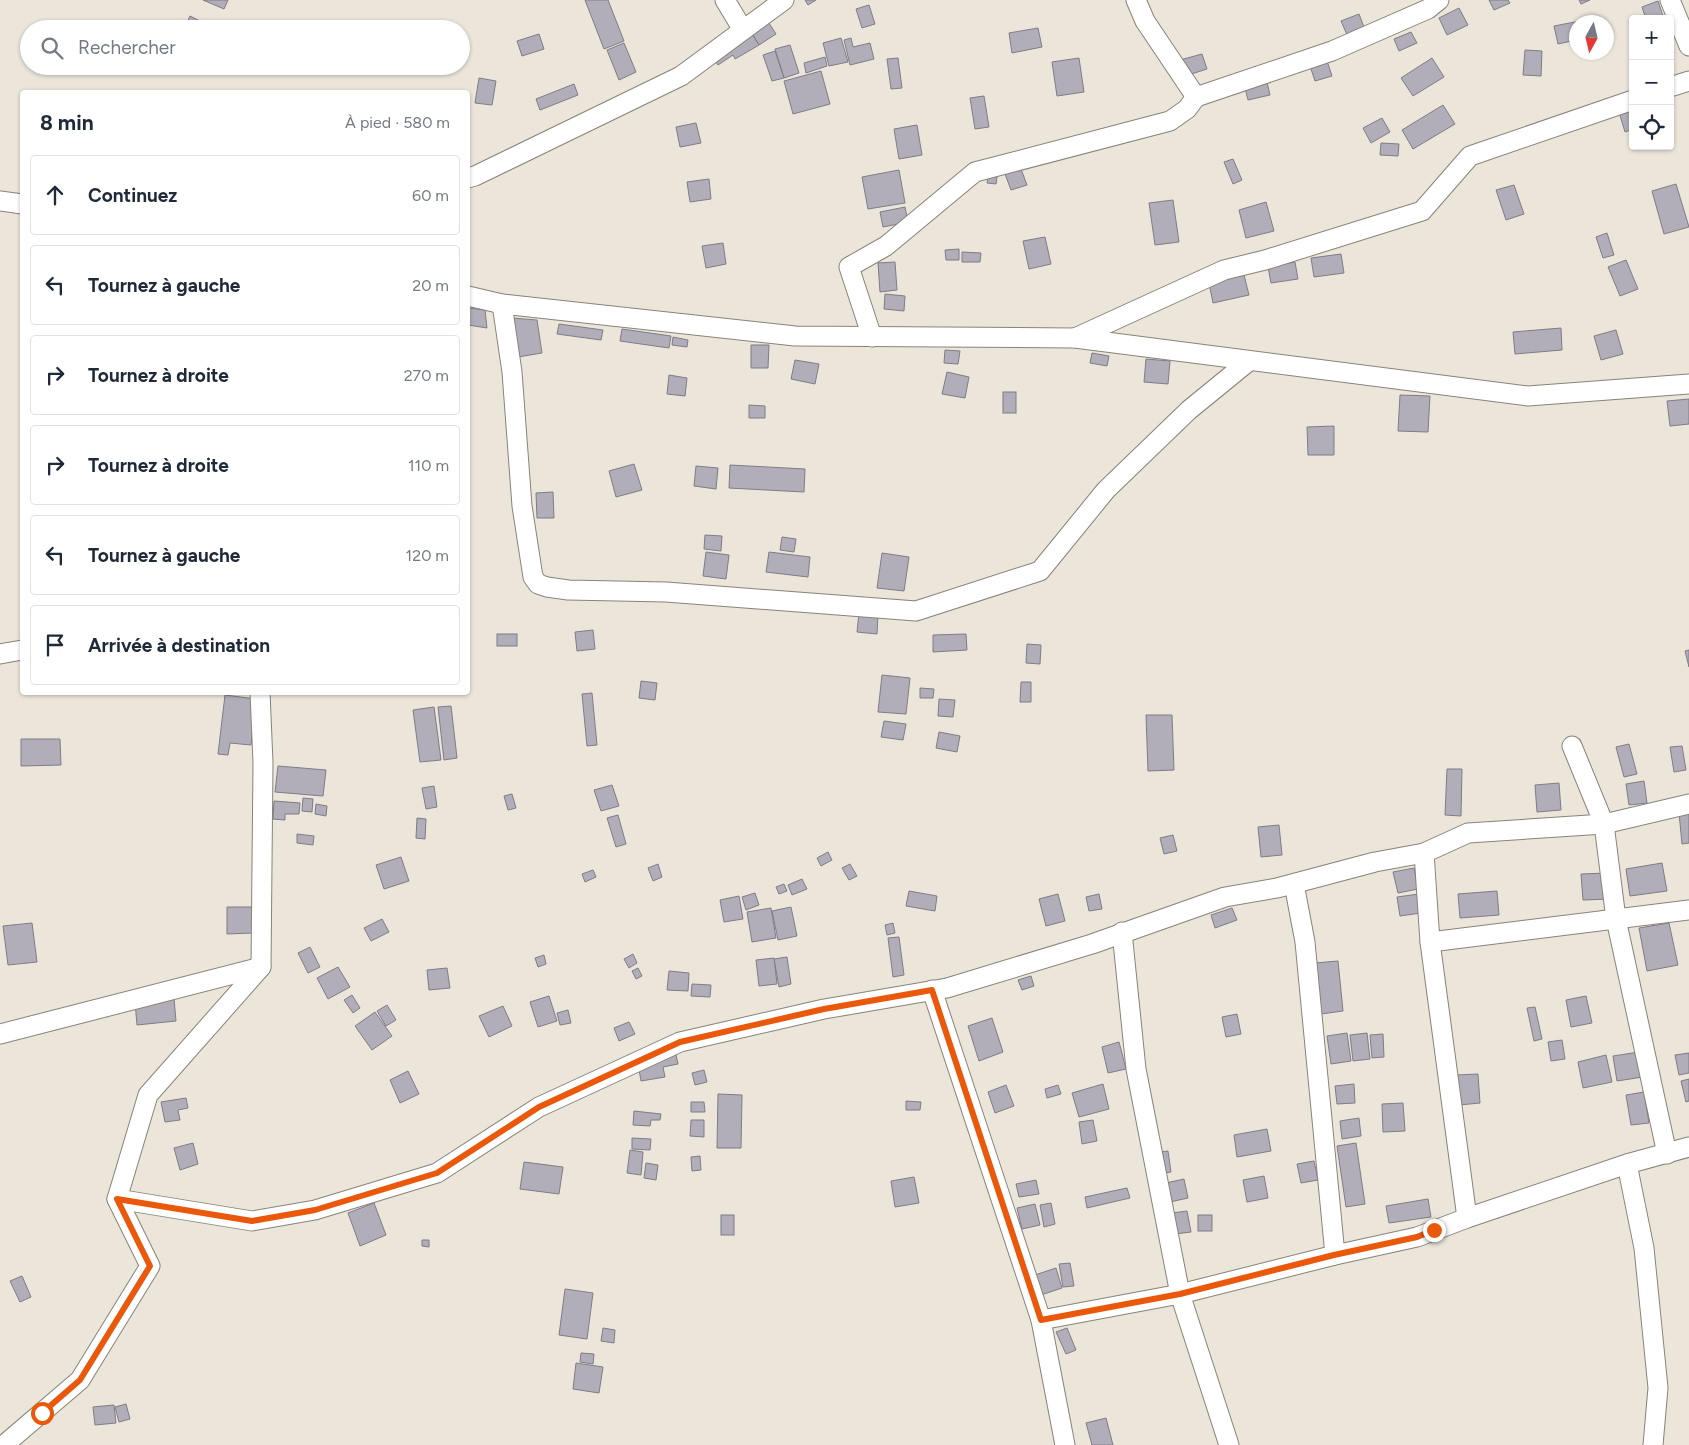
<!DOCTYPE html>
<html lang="fr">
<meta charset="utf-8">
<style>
:root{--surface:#fff;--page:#f6f6f7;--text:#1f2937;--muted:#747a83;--line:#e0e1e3}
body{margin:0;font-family:Figtree,sans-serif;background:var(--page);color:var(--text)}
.controls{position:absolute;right:15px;top:15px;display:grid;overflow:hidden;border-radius:5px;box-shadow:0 1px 4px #0004}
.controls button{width:45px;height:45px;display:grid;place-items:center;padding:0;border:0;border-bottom:1px solid var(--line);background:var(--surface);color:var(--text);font:25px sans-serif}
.compass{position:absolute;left:1569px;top:15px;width:45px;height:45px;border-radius:50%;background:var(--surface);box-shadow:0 1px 4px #0004;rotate:188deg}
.stop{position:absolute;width:15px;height:15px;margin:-11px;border:4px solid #ea580c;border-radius:50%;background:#fff}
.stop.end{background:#ea580c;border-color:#fff;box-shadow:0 1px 5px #0008}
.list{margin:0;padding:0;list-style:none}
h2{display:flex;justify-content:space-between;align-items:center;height:65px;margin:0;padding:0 20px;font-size:21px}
h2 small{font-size:16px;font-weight:400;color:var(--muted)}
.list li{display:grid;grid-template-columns:32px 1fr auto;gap:15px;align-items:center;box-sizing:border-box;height:80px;margin:0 10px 10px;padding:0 10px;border:1px solid var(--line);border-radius:5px}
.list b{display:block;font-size:19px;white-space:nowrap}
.list em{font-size:16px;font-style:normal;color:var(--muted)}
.icon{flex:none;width:28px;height:28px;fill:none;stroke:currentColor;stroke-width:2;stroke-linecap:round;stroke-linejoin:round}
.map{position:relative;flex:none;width:1689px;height:1445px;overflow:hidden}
.search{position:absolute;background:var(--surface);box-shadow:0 1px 4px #0004;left:20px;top:20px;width:450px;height:55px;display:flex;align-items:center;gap:12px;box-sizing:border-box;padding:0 18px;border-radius:28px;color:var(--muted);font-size:19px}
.panel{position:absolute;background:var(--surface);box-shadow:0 1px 4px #0004;left:20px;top:90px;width:450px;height:605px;border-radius:5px}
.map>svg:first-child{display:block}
.building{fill:#b1adb9;stroke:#7f7c87}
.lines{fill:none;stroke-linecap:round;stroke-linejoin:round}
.street-casing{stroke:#888378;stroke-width:21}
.street{stroke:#fff;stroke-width:19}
.route{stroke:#ea580c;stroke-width:6}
</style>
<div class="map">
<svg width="1689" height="1445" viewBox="0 0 1689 1445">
<rect width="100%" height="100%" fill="#ebe5da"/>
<g class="building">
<polygon points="203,0 228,0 224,9"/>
<polygon points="585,0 608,0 624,41 604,49"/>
<polygon points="805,0 816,0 808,5"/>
<polygon points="1489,0 1508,0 1510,3 1494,10"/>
<polygon points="1579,0 1590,0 1581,4"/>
<polygon points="1658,1 1664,19 1646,19 1642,7"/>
<polygon points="869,5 875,24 862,28 856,9"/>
<polygon points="1459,8 1468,25 1447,35 1439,18"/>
<polygon points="1359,14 1365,30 1348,37 1341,21"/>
<polygon points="190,16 216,29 184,29"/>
<polygon points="767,20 776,34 759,45 750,30"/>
<polygon points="1585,20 1586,22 1576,22 1576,40 1558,44 1554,26"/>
<polygon points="1038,28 1042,47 1012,53 1009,33"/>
<polygon points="1411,32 1417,43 1399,51 1394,39"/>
<polygon points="539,34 544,49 522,56 517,41"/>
<polygon points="752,34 759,45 735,59 733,55 718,65 713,58"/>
<polygon points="841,38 848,62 829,66 823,43"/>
<polygon points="851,38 853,47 870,43 874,59 850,65 844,40"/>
<polygon points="624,43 636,72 619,80 607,50"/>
<polygon points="790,45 799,73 784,78 775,49"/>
<polygon points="1525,50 1542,51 1541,76 1523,75"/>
<polygon points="775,51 784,78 772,81 763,55"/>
<polygon points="1202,54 1207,69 1185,76 1180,60"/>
<polygon points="825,57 827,66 806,73 804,63"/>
<polygon points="898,58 902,88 891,89 887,59"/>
<polygon points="1079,58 1084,92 1057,96 1052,62"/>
<polygon points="1326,58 1332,76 1315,81 1309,63"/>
<polygon points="1432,58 1444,77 1413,96 1401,78"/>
<polygon points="821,71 830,104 793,114 784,81"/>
<polygon points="479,78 496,81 492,105 475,103"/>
<polygon points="1266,78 1270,95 1248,100 1244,84"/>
<polygon points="574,84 578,95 540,110 536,99"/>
<polygon points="984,96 989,127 975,129 970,98"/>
<polygon points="1443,105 1455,124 1413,149 1402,130"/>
<polygon points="1633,108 1633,129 1625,132 1619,112"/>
<polygon points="1382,118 1390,132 1371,143 1363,128"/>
<polygon points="696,123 701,143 680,147 676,127"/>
<polygon points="917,125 922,155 899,159 894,129"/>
<polygon points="1381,143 1399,144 1398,156 1380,155"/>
<polygon points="1233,159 1242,180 1233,184 1224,162"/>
<polygon points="1021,169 1027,185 1011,190 1005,174"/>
<polygon points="899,170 905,203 868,209 862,177"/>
<polygon points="988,176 997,177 996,184 987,183"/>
<polygon points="709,179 711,199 690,202 687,182"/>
<polygon points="1676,184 1689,227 1664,234 1652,191"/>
<polygon points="1514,185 1524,214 1506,220 1496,190"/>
<polygon points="1173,200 1179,242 1155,245 1149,203"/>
<polygon points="1266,202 1274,231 1246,238 1239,210"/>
<polygon points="905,207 908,222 883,227 880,212"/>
<polygon points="1607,233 1614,255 1603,258 1596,237"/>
<polygon points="1045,237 1051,264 1029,269 1023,241"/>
<polygon points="723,243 726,264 706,268 702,246"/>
<polygon points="959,249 959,260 946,260 945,250"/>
<polygon points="962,252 981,253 980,262 962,262"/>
<polygon points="1341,254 1344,273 1314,277 1311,258"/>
<polygon points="1626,260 1638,289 1620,296 1608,267"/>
<polygon points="895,262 897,290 880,292 878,263"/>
<polygon points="1295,262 1298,279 1271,283 1268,267"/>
<polygon points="1244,275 1249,295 1213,303 1209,283"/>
<polygon points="885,294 905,296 904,311 884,309"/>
<polygon points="468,308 485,310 487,328 468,325"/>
<polygon points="512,318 537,320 542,353 518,357"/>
<polygon points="559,324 603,330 601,340 557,334"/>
<polygon points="1561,328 1562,350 1515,354 1513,332"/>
<polygon points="622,329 671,336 669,348 620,341"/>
<polygon points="1616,330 1623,354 1601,360 1594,336"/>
<polygon points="673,337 688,340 687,347 672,345"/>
<polygon points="751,345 769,345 768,368 751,368"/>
<polygon points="945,350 960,351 958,364 944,363"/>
<polygon points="1092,353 1109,356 1107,366 1090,363"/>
<polygon points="1146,359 1170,361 1168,384 1144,382"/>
<polygon points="795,360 819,364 815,384 791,379"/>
<polygon points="947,372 969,377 965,398 942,394"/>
<polygon points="669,375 687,378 685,396 667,394"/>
<rect x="1003" y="392" width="13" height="21"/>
<polygon points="1400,395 1430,396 1428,432 1398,431"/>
<polygon points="1689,399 1689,424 1670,426 1667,401"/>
<polygon points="749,405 765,406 765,418 749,418"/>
<polygon points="1334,426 1334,455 1308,455 1307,427"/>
<polygon points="634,464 642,490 616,497 609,471"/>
<polygon points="730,465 805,469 804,492 729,488"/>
<polygon points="696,466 718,468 716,489 694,486"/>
<polygon points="553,492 554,518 537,518 536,493"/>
<polygon points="705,535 722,536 721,551 704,549"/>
<polygon points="782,537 796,539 794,552 780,550"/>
<polygon points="706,552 729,555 726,579 703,576"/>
<polygon points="769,552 810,557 808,577 766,572"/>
<polygon points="882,553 909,557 904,591 877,588"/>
<polygon points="859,612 878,614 877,634 857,632"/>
<polygon points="593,630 595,649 577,651 575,632"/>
<rect x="497" y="634" width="20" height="12"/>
<polygon points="966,634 967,650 933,652 933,635"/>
<polygon points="1027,644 1041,645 1040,664 1026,663"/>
<polygon points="1689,650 1689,667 1685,651"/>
<polygon points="882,675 910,678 906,714 878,712"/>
<polygon points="641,681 657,683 655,700 639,698"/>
<polygon points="1021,682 1031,682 1031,702 1020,702"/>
<polygon points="920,688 934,689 933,698 920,698"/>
<polygon points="592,693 597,745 587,746 582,694"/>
<polygon points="225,695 256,699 251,745 230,743 228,755 218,754"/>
<polygon points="939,699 955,700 953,717 938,716"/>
<polygon points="451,706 457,758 444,760 438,707"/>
<polygon points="434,707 441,760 420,762 413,710"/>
<polygon points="1146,715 1172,715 1174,770 1148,771"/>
<polygon points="884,721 906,724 903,740 881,737"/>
<polygon points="939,732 960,736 957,752 936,748"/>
<polygon points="21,739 60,739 61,765 21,766"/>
<polygon points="1629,744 1637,774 1624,777 1616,747"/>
<polygon points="1682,746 1686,770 1674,772 1670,747"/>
<polygon points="278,766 326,770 323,796 275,792"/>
<polygon points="1447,769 1462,769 1461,816 1445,815"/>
<polygon points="1644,781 1647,803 1629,805 1626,784"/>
<polygon points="1559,783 1561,810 1537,812 1535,785"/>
<polygon points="612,785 619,806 601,811 594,790"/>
<polygon points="434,786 437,807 426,809 422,788"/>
<polygon points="512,794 516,808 508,810 504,796"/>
<polygon points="303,798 313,799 312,812 302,811"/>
<polygon points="274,801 300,803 299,814 285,814 285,820 273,819"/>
<polygon points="316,804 327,806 326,816 315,814"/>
<polygon points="1689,812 1689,843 1682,844 1679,813"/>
<polygon points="618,815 626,844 616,847 607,818"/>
<polygon points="417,818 426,819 425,839 416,838"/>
<polygon points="1279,825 1282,855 1261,857 1258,827"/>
<polygon points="297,834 314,836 313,845 297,843"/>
<polygon points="1173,835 1177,851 1164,854 1160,838"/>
<polygon points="828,852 832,860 821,866 817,858"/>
<polygon points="401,857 409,881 384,889 376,865"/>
<polygon points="1662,863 1667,891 1630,896 1626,869"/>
<polygon points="658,864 662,877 653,881 648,868"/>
<polygon points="850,864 857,876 849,880 842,868"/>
<polygon points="1414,868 1418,889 1398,893 1393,872"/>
<polygon points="593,870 596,877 585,882 582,874"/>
<polygon points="1607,873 1609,899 1583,900 1581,874"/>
<polygon points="802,879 807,889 792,895 788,885"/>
<polygon points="784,884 787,891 779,894 776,887"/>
<polygon points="909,891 937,896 935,911 906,906"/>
<polygon points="1497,891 1499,915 1460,918 1458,894"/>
<polygon points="755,893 759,905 746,910 742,897"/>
<polygon points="1058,894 1065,921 1046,926 1039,899"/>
<polygon points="1099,894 1102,909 1089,911 1086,897"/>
<polygon points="1419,894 1421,913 1400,916 1397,897"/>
<polygon points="739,896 743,919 724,922 720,900"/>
<polygon points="227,907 252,907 252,933 227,934"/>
<polygon points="791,907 797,936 778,940 772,911"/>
<polygon points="771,908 776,938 752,942 747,912"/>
<polygon points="1232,908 1237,920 1215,928 1211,915"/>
<polygon points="382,919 389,932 371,941 364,928"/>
<polygon points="32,923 37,962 8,965 3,926"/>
<polygon points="893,923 895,933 887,935 885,925"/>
<polygon points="1669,923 1678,965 1647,971 1639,928"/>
<polygon points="899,937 904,975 893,977 888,938"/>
<polygon points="310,947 320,967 308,973 298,953"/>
<polygon points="633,954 637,963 629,968 624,959"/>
<polygon points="544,955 546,964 538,967 535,958"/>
<polygon points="787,957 791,984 779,987 774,959"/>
<polygon points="774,958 777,984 759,986 756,960"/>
<polygon points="1338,961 1343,1011 1321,1014 1315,963"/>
<polygon points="338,967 350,987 328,999 317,978"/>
<polygon points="447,968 450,988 429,990 427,970"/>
<polygon points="638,968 642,976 636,979 632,971"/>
<polygon points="669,971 689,973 688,991 667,990"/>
<polygon points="1031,976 1034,986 1022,990 1018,980"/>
<polygon points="692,984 711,985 710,997 691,996"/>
<polygon points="352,995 360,1008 353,1013 344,1000"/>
<polygon points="549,996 557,1021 538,1027 530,1002"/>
<polygon points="1586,996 1592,1023 1571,1027 1566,1000"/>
<polygon points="174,998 176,1021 137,1025 135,1002"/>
<polygon points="387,1005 396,1020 386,1026 377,1011"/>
<polygon points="503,1006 512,1026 489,1037 479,1016"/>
<polygon points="1535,1007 1542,1039 1534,1041 1527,1008"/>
<polygon points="568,1010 571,1023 560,1025 557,1013"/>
<polygon points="375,1012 392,1036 372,1050 355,1026"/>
<polygon points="1237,1014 1241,1034 1226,1037 1222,1017"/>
<polygon points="992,1018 1003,1052 979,1061 968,1026"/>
<polygon points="629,1022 635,1034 619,1041 614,1028"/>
<polygon points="1347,1033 1351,1061 1331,1064 1327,1036"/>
<polygon points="1367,1033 1370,1059 1353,1061 1350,1035"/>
<polygon points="1383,1034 1384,1057 1372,1058 1370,1035"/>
<polygon points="1562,1040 1565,1059 1551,1061 1548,1042"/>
<polygon points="1119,1042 1126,1069 1108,1073 1102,1047"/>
<polygon points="1639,1052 1643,1077 1617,1081 1613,1056"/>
<polygon points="1689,1053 1689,1073 1679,1075 1675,1055"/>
<polygon points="676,1055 678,1064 663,1067 665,1077 641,1081 638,1064"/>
<polygon points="1606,1055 1612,1082 1583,1088 1578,1062"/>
<polygon points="704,1070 707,1082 695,1085 692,1073"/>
<polygon points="408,1071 419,1094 400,1103 390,1080"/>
<polygon points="1478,1074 1480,1103 1459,1105 1457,1075"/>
<polygon points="1689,1079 1689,1101 1686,1102 1681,1081"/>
<polygon points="1103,1084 1109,1109 1079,1117 1072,1093"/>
<polygon points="1354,1084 1355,1103 1337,1104 1335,1086"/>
<polygon points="1006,1085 1014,1106 995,1113 988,1092"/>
<polygon points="1058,1085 1061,1094 1047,1098 1045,1089"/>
<polygon points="1644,1092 1649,1123 1631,1125 1626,1095"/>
<polygon points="718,1094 742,1095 741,1148 717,1148"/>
<polygon points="186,1098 188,1108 178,1110 180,1120 165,1122 161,1102"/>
<polygon points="906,1101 921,1102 920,1110 906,1110"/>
<polygon points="691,1102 704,1102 705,1112 691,1112"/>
<polygon points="1403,1103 1405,1131 1383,1132 1382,1104"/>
<polygon points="634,1111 661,1114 660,1120 651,1120 650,1126 633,1125"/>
<polygon points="1359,1118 1361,1136 1342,1139 1340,1121"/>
<polygon points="691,1120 704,1120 704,1137 690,1136"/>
<polygon points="1093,1120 1097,1141 1082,1144 1079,1122"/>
<polygon points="1267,1129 1271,1151 1237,1157 1234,1135"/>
<polygon points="632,1138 651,1139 650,1150 632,1149"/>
<polygon points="193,1143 198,1164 180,1170 174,1148"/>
<polygon points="1356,1143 1365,1204 1346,1207 1337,1146"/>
<polygon points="630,1150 643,1152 641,1175 627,1173"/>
<polygon points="1168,1151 1171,1172 1164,1173 1160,1152"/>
<polygon points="700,1156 701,1170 692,1171 691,1157"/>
<polygon points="1314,1161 1318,1180 1301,1183 1297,1164"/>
<polygon points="524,1162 563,1167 559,1194 520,1189"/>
<polygon points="646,1163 658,1165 656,1180 644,1178"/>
<polygon points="1264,1176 1268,1198 1247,1202 1243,1180"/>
<polygon points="914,1177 919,1203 895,1207 891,1181"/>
<polygon points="1184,1179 1188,1198 1170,1202 1166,1183"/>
<polygon points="1036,1180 1039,1194 1019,1197 1016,1184"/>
<polygon points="1127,1188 1130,1198 1087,1208 1085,1197"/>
<polygon points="1428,1199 1431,1217 1389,1223 1386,1206"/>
<polygon points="374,1203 386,1235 360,1246 348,1213"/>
<polygon points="1051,1203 1055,1224 1044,1227 1040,1205"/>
<polygon points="1035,1204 1040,1225 1022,1229 1017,1208"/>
<polygon points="1187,1211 1191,1232 1175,1234 1172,1213"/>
<rect x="721" y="1215" width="13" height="20"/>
<rect x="1198" y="1215" width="14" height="16"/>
<polygon points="422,1240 429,1240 429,1247 422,1246"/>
<polygon points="1070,1263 1074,1286 1063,1287 1059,1264"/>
<polygon points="1056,1268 1062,1288 1041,1295 1035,1275"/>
<polygon points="22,1276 31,1297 20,1302 10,1281"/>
<polygon points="565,1289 593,1293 587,1339 559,1335"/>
<polygon points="603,1328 615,1330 614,1343 601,1341"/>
<polygon points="1067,1328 1076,1350 1066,1354 1056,1332"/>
<polygon points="581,1353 594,1354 593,1364 580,1362"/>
<polygon points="576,1363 603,1367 599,1393 573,1389"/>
<polygon points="126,1404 130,1419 119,1422 115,1407"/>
<polygon points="114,1405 116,1423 95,1425 93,1407"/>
<polygon points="1106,1418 1113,1445 1092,1445 1086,1423"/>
</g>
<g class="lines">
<defs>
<g id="street">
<polyline points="725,0 743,30"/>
<polyline points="1136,0 1145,21 1196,97"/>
<polyline points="1670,0 1689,46"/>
<polyline points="1670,87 1689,81"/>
<polyline points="468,178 475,176 681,76 784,0"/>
<polyline points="0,201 22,204"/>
<polyline points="468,296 502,304 795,336 1075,338 1528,396 1689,384"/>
<polyline points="502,304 512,372 522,506 533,577 538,584 547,587 568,590 666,592 916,611 1040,571 1106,490 1189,410 1249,361"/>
<polyline points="872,337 849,267 886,246 975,172 1170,121 1187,109 1196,97 1332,51 1428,9 1439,0"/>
<polyline points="1075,338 1224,270 1265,260 1422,211 1470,156 1633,100"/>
<polyline points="0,654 22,650"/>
<polyline points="1572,746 1604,824 1616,919 1667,1154"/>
<polyline points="1424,853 1430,942 1689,910"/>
<polyline points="1294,884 1305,942 1335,1255"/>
<polyline points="1122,932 1136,1069 1180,1294 1229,1445"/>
<polyline points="1430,942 1467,1218"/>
<polyline points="932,990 1041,1320 1180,1294 1335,1255 1417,1237 1467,1218 1627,1164 1689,1147"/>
<polyline points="0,1034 261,967"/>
<polyline points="1627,1164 1644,1248 1658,1388 1653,1445"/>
<polyline points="117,1199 252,1221 315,1210 437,1173 539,1107 680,1042 824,1009 947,988 1092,944 1225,897 1277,888 1375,862 1424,853 1468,833 1604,824 1689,804"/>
<polyline points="1041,1320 1065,1445"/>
<polyline points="4,1445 80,1380 150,1266 117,1199 148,1095 261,967 263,763 260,692"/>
</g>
</defs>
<use href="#street" class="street-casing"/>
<use href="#street" class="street"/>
</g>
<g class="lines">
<polyline class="route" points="42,1413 80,1380 150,1266 117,1199 252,1221 315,1210 437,1173 539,1107 680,1042 824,1009 932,990 1041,1320 1180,1294 1334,1255 1417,1237 1434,1230"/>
</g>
</svg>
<div class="controls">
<button>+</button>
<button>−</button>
<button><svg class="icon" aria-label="locate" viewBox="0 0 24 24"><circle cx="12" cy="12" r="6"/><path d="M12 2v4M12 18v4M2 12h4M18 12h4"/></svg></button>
</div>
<svg class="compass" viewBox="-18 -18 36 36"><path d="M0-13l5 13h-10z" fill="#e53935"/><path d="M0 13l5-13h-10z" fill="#747a83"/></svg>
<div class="stop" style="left:42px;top:1413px"></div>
<div class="stop end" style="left:1434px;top:1230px"></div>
<div class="search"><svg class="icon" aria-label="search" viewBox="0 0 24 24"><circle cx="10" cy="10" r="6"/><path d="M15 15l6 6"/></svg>Rechercher</div>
<section class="panel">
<h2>8 min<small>À pied · 580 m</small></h2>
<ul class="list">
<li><svg class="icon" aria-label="ahead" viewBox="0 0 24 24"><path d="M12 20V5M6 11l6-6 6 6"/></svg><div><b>Continuez</b></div><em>60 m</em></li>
<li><svg class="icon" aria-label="left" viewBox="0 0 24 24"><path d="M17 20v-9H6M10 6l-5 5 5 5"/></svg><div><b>Tournez à gauche</b></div><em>20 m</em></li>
<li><svg class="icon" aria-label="right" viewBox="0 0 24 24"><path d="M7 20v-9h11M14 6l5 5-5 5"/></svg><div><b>Tournez à droite</b></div><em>270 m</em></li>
<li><svg class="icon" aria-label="right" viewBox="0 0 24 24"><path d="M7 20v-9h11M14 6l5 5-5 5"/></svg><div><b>Tournez à droite</b></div><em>110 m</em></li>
<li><svg class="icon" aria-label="left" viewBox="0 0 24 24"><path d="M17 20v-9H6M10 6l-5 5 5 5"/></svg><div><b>Tournez à gauche</b></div><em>120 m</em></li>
<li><svg class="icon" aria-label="arrive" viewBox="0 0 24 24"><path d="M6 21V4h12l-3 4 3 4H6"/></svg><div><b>Arrivée à destination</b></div></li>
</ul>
</section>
</div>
